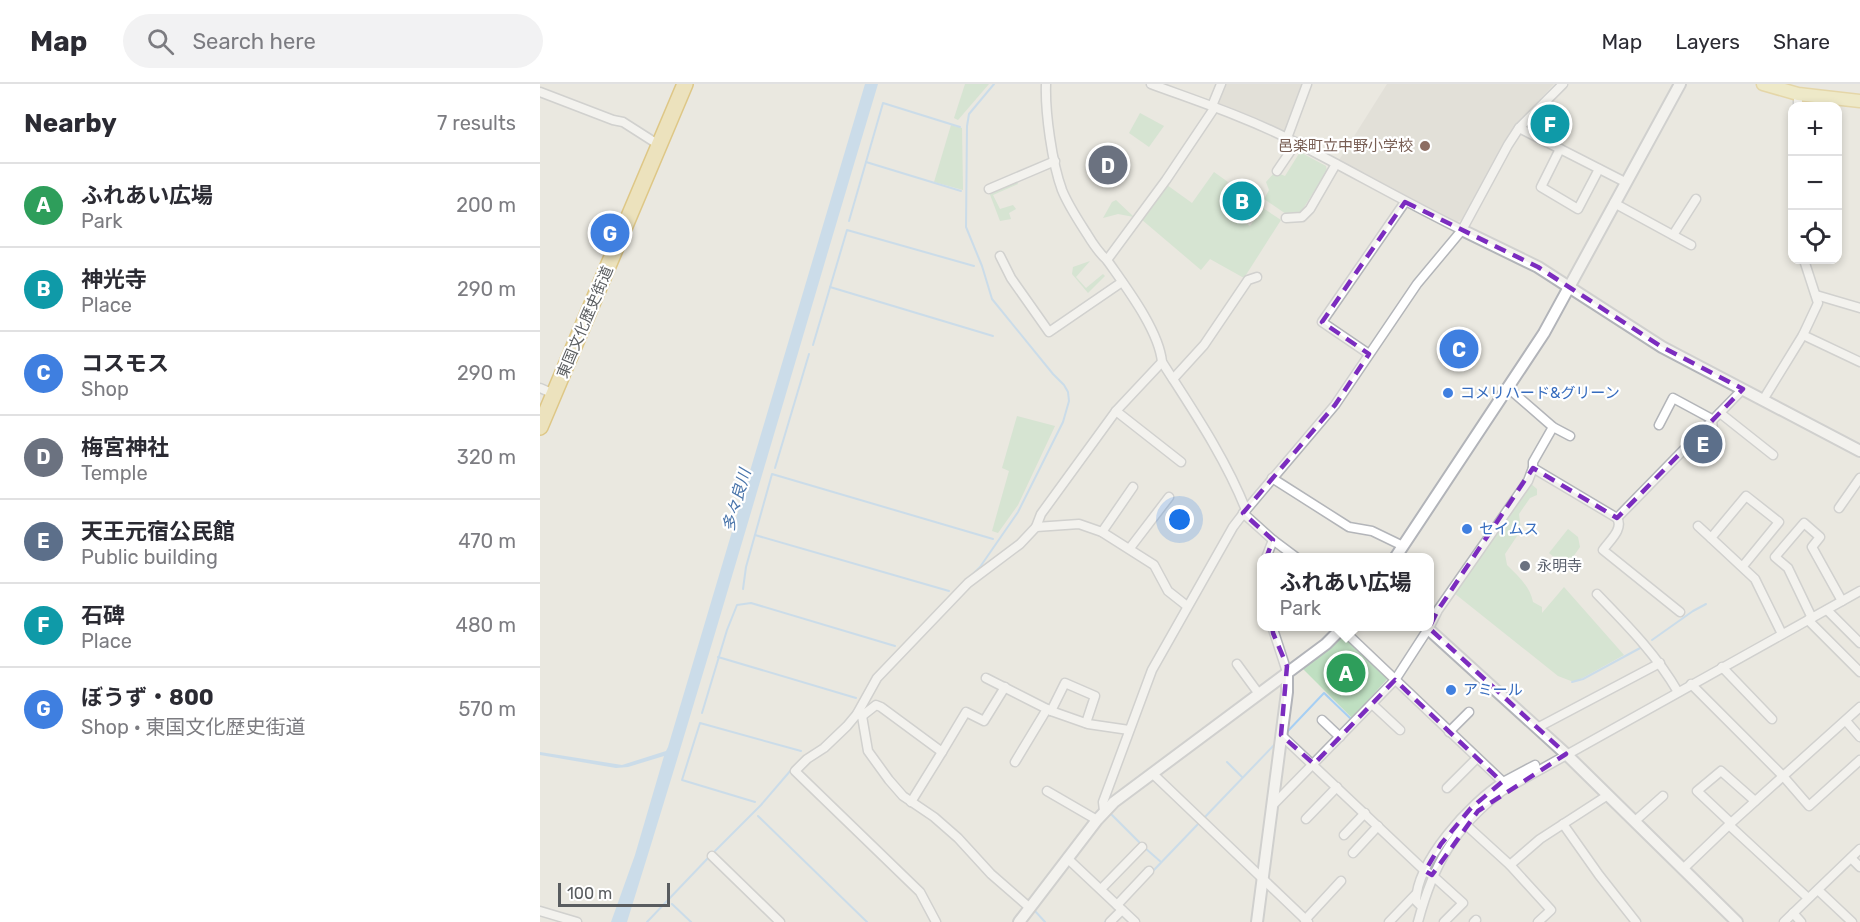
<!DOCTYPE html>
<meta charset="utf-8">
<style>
:root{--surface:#fff;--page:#f2f2f3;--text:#2b2b33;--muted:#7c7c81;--line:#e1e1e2;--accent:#d3503d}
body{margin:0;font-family:Rubik,"Noto Sans JP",sans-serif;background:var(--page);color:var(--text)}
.controls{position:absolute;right:18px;top:18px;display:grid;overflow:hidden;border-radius:12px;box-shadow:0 3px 9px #0003}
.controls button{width:54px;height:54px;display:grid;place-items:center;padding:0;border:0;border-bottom:2px solid var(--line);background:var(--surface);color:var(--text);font:30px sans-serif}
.scale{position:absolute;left:18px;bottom:15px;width:112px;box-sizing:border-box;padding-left:6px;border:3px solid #595c5f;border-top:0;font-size:16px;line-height:21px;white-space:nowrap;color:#595c5f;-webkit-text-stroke:4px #fff;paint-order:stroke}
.you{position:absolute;left:640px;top:436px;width:21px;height:21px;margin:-15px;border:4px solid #fff;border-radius:50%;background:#1a73e8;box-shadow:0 0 0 9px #1a73e833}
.badge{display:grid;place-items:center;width:39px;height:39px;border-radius:50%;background:var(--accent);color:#fff;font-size:20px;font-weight:700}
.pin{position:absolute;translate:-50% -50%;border:3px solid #fff;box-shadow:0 2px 6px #0006}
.popup{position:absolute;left:717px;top:469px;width:177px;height:78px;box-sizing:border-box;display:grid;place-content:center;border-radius:12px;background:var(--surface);filter:drop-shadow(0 2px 4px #0005);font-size:20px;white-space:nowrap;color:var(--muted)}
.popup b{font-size:22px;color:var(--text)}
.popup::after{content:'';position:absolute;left:50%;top:100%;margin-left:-12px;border:12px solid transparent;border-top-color:var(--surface)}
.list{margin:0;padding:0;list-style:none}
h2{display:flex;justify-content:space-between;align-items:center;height:78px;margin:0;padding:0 24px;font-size:26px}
h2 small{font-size:20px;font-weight:400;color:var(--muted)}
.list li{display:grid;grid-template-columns:39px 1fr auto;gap:18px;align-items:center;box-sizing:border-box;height:84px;padding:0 24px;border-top:2px solid var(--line)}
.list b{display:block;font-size:22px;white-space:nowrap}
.list p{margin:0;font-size:20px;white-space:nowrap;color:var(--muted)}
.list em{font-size:20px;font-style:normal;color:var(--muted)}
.icon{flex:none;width:33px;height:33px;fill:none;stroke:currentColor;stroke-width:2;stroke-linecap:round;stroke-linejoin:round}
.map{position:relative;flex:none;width:1320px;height:838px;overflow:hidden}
header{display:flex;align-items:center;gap:36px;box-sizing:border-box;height:84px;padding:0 30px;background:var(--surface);border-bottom:2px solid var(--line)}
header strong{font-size:28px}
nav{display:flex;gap:33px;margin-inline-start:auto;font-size:21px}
.search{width:420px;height:54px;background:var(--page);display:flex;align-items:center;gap:15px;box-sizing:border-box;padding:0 21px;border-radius:33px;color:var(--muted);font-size:22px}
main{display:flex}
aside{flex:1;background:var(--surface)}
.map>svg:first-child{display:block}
.education{fill:#dad7cf}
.green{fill:#bfdfc1}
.water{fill:#a6cff4}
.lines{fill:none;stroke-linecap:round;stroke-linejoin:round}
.stream{stroke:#a6cff4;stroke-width:2}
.street-casing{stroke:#b3b5b9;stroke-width:11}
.secondary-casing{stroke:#b2b4b9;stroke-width:14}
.primary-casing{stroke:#dfc264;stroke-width:15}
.highway-casing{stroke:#d0a01a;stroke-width:18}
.street{stroke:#fff;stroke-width:8}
.secondary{stroke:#fff;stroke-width:10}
.primary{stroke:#f4ecab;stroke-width:12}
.highway{stroke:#efdc92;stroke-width:15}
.marked{fill:none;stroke:#7b2cbf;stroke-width:4.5;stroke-dasharray:12 8;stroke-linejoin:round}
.education-dot{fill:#8d6e63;stroke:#fff;stroke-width:2}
.shop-dot{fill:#3f7fe0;stroke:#fff;stroke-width:2}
.worship-dot{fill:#6b7280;stroke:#fff;stroke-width:2}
.labels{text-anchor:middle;stroke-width:4.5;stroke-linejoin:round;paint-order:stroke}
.education-label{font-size:15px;fill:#785e54;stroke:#fff;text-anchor:end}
.street-label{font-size:15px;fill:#595c5f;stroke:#fff}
.shop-label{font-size:15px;fill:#366cbe;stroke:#fff;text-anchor:start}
.worship-label{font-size:15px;fill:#5b616d;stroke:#fff;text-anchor:start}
.water-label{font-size:16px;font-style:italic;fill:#4a75ab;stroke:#fff}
</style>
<header>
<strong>Map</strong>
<div class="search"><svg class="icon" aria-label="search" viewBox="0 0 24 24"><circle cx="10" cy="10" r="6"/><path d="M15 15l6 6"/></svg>Search here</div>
<nav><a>Map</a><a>Layers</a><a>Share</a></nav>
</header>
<main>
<aside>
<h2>Nearby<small>7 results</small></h2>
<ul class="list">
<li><span class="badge" style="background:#2e9e5b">A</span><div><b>ふれあい広場</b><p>Park</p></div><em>200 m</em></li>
<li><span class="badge" style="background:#0f9aa8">B</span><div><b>神光寺</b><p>Place</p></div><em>290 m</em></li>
<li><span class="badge" style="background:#3f7fe0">C</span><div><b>コスモス</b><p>Shop</p></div><em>290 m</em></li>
<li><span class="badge" style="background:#6b7280">D</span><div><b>梅宮神社</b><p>Temple</p></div><em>320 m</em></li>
<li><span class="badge" style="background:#5c6f8a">E</span><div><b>天王元宿公民館</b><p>Public building</p></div><em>470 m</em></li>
<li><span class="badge" style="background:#0f9aa8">F</span><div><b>石碑</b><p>Place</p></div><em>480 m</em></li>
<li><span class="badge" style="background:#3f7fe0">G</span><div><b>ぼうず・800</b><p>Shop · 東国文化歴史街道</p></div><em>570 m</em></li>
</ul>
</aside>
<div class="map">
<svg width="1320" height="838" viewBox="0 0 1320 838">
<rect width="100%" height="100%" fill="#eae8e0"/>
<g class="education">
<polygon points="683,0 762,0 745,48 675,20"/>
<polygon points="847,0 1014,0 970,48 922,136 915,139 799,76"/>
</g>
<g class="green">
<polygon points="425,0 449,0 418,36 414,34"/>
<polygon points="600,29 624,42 609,63 589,49"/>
<polygon points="411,41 422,44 423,106 394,98"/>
<polygon points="760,68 786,82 787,87 761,128 746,130 724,115 729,106 726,98 735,88 745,92"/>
<polygon points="674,88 688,98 682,107 699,119 692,130 710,142 723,124 741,136 704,194 670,175 661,186 601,135 627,101 652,119"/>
<polygon points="477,97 478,100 453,111 460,125 473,121 476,125 469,129 471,135 460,137 449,108"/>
<polygon points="576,116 594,133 578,130 563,134 572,118"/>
<polygon points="550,177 536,193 546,204 563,190 565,192 548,209 532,190 533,183"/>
<polygon points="477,332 515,342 478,421 458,449 452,447 469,387 462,384"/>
<path d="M990 399 997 405V411L990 414 981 427 979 430 981 446 965 470 967 481C978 492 990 502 993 518L1002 523V529L1024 503 1084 571 1037 597H1031L1018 592 914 509Z"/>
<polygon points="1028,445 1038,453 1040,463 1026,483 1009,469"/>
<polygon points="804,549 849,593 812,634 762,584"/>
</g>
<path class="water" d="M325 0H338C254 279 174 560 87 838H71L95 771 124 672 88 683 76 684 0 671V668L82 681 126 667 128 663Z"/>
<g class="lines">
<g class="stream">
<polyline points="326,78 421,107"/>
<polyline points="309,137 343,19 420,43"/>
<polyline points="290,203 453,252"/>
<polyline points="273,261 307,146 434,182"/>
<polyline points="235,384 269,270"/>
<polyline points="215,451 409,507"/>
<polyline points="431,492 440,483 478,428 523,338 529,317 528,308 524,301 513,290 452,215 442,182 426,143 427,42 429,30 454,0"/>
<polyline points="203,505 206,483 232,390 453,455"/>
<polyline points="1112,556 1153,527 1166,520"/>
<polyline points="356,569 379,545"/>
<polyline points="178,573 316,614"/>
<polyline points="1032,598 1043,595 1102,563"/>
<polyline points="833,613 850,595"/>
<polyline points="162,629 187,546 197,521 211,519 355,562"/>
<polyline points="746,649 784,609 811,635"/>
<polyline points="687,678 702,693"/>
<polyline points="215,718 142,696 160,639 261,667"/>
<polyline points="571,730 601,760"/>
<polyline points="218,732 327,838"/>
<polyline points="664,734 736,659"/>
<polyline points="605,764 621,778"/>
<polyline points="173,769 221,721 251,686"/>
<polyline points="612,788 660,738"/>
<polyline points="132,820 151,838"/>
<polyline points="495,827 505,838"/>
<polyline points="107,838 169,773"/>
<polyline points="565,838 577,825"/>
</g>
<defs>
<g id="street">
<path d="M506 0C505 28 512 79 522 106 528 121 538 136 547 150 553 160 558 168 567 176 585 202 619 246 622 278 652 325 685 373 706 426"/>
<path d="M611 0C657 17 703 32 747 54 806 84 863 117 922 146"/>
<polyline points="0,8 73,36 83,38 119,61"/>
<polyline points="672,22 681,0"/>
<polyline points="1258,22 1258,10"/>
<polyline points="979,44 1085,98"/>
<polyline points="747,54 767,0"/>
<polyline points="1020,65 1001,103 1038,125 1059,85"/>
<polyline points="737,87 756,59"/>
<polyline points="449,105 515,77"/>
<polyline points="1074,119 1151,161"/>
<polyline points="746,134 762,133 770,125 796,80"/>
<polyline points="1133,151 1156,115"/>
<polyline points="460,172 471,194 509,248 582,198"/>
<polyline points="567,176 626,96 675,23"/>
<polyline points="1276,211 1320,224"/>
<polyline points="1263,251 1320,278"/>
<polyline points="829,270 782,238 865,118"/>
<polyline points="633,295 664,261 708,196 717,193"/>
<polyline points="967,303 1013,343 1030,352"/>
<polyline points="0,304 14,310"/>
<polyline points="1223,316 1263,251 1278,219 1264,176"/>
<polyline points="576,327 641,378"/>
<polyline points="1180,329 1233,371"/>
<polyline points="1119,341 1133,314 1170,334 1172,337 1176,368"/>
<path d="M993 384 1077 434C1084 445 1069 457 1063 466L1140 528"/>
<polyline points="732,394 809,443 832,447 863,462"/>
<polyline points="1299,424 1320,394"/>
<polyline points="703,429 733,456 757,474"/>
<polyline points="1077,434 1203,305"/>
<polyline points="1158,442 1171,454"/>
<polyline points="496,443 501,430 576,327 622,278"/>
<polyline points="562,448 593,403"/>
<polyline points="590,464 629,413"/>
<polyline points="726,474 733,456"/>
<polyline points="1203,482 1239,438 1206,412 1171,454 1215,495 1242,550"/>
<path d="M1057 510C1087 541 1116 570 1138 608"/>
<polyline points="1287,526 1320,559"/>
<polyline points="1272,534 1248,484 1235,473 1264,439 1280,453 1272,463 1302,517"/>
<polyline points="1268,536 1320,588"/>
<polyline points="732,542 747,588"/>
<polyline points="890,542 898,526 988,397 993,384 993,378 1013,343"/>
<path d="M802 545 963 698C930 719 877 777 876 817L881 822"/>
<polyline points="697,580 719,610"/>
<polyline points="1182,583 1232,635"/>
<polyline points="446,594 511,627 548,640 589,646"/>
<polyline points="1151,600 1243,692 1269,722 1320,676"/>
<polyline points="832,620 860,646"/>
<polyline points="511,627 525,599 555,612 546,639"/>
<polyline points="317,630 322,632 328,667 349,696 363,712 394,733 418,754 451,790 490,824"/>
<polyline points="322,632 336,621 341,623 402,668 426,628 444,637 465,603"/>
<polyline points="782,636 800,653"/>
<polyline points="1306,637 1320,653"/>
<polyline points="997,644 1120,579"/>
<polyline points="909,648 929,628"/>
<polyline points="741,651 885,787 892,791 923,819 904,838"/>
<polyline points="475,678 507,625"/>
<polyline points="612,689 768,838"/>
<polyline points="963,698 995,681"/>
<polyline points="907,704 937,674"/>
<polyline points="507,707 557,736"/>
<polyline points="371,718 402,668"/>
<polyline points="732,722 855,596 890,542"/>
<polyline points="564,727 563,718 612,586 693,443 706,426 795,321 877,200 922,146 968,61 979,44 1023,0"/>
<polyline points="766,735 797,703"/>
<polyline points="1095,737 1123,712"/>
<polyline points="1191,739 1157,707 1181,687 1215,717"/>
<polyline points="925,740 970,781 1011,826 998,838"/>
<polyline points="1023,740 1059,791 1096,838"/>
<polyline points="1189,741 1268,814"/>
<polyline points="804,751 825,729"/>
<polyline points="813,769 838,742"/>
<polyline points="172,772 240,838"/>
<polyline points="527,774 595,838"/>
<polyline points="1311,774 1320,783"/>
<polyline points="970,781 1000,755 1068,711"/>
<polyline points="1143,785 1191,739 1320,623"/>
<polyline points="561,805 602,763"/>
<polyline points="1278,806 1312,838"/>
<polyline points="577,821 609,787"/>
<polyline points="0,827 37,838"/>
<polyline points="1253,829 1261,838"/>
<polyline points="765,836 801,797"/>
<polyline points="396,838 380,808 255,687 267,675 284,664 307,642 317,630 337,594 428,499 480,460 496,443 539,440 562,448 614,481 628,507 647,522"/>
<polyline points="570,838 582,826"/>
<polyline points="849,838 876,810"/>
<path d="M878 838C893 781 914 744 962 707L1320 507"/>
<polyline points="934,838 936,836"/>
<polyline points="1244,838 1320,765"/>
</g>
<g id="secondary">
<polyline points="922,146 998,183 1122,263 1320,367"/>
<polyline points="855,474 1004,249 1140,0"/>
<polyline points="885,542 1026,670 1197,838"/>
<polyline points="479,838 557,736 574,718 786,560 804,542"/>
<polyline points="717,838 747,608 747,588"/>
</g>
<polyline id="primary" points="1223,0 1258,10 1320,17"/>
<polyline id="highway" points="0,343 145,0"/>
</defs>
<use href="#street" class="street-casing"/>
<use href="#secondary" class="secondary-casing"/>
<use href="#primary" class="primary-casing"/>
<use href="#highway" class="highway-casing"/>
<use href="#street" class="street"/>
<use href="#secondary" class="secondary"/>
<use href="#primary" class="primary"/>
<use href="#highway" class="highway"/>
</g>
<path d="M0 0H1320V838H0ZM865 118 998 183 1122 263 1203 305 1077 434 993 384 898 526 889 544 1026 670 938 727 892 791 885 787 901 760 931 724 962 698 855 596 774 680 741 651 747 582 733 549 725 477 733 456 703 429 795 321 829 270 782 238Z" fill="#eae8e0" fill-opacity=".55" fill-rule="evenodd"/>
<path class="marked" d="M865 118 998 183 1122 263 1203 305 1077 434 993 384 898 526 889 544 1026 670 938 727 892 791 885 787 901 760 931 724 962 698 855 596 774 680 741 651 747 582 733 549 725 477 733 456 703 429 795 321 829 270 782 238Z"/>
<circle class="education-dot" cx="885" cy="62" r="6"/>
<g class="shop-dot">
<circle cx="908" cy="309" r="6"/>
<circle cx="927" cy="445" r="6"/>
<circle cx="911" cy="606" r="6"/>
</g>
<circle class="worship-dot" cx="985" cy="482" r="6"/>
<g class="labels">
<g class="education-label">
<text x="873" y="67">邑楽町立中野小学校</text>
</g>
<g class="street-label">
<text transform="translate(45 238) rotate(-67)" y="5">東国文化歴史街道</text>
</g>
<g class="shop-label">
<text x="920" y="314">コメリハード&amp;グリーン</text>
<text x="939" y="450">セイムス</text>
<text x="923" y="611">アミール</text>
</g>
<g class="worship-label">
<text x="997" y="487">永明寺</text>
</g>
<g class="water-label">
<text transform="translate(196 416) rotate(-74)" y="6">多々良川</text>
</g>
</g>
</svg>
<div class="controls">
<button>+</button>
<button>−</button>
<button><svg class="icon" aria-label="locate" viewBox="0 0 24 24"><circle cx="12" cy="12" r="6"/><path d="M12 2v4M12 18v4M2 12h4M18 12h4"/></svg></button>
</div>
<div class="scale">100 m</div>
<div class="you"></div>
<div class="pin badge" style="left:806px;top:589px;background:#2e9e5b">A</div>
<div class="popup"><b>ふれあい広場</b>Park</div>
<div class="pin badge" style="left:702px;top:117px;background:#0f9aa8">B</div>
<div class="pin badge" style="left:919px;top:265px;background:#3f7fe0">C</div>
<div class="pin badge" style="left:568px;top:81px;background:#6b7280">D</div>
<div class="pin badge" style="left:1163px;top:360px;background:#5c6f8a">E</div>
<div class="pin badge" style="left:1010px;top:40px;background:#0f9aa8">F</div>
<div class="pin badge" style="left:70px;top:149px;background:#3f7fe0">G</div>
</div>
</main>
